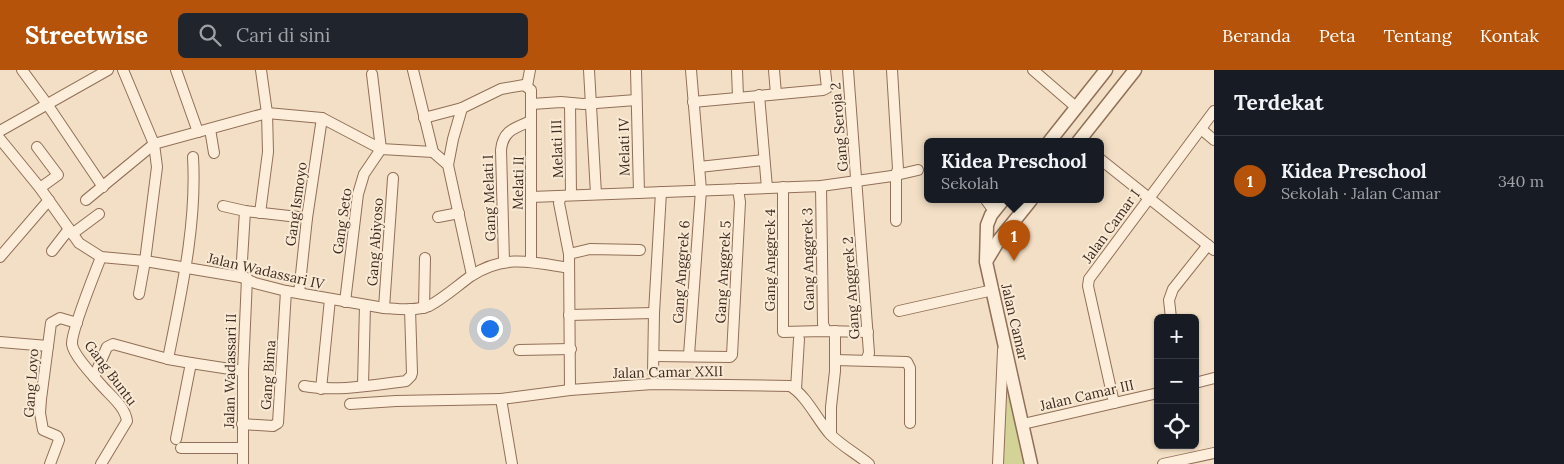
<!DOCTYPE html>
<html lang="id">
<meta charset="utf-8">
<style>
:root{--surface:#171b24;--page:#20242c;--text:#f1f3f6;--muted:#9ea1a6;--line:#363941;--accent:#b45309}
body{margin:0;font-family:Lora,serif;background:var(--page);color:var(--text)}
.controls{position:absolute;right:15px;bottom:15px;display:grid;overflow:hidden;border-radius:8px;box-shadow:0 1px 4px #0004}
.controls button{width:45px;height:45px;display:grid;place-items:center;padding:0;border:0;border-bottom:1px solid var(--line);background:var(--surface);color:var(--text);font:25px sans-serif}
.you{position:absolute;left:489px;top:258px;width:18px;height:18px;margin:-12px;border:4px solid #fff;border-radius:50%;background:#1a73e8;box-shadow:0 0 0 8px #1a73e833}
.badge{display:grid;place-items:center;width:32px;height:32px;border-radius:50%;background:var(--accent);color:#fff;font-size:16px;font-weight:700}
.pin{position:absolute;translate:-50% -41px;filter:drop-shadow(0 1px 2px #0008)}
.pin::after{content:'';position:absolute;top:26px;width:18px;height:15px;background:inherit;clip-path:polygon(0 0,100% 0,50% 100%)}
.popup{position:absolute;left:924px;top:68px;width:180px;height:65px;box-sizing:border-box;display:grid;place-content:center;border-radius:8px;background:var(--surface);filter:drop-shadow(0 1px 4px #0005);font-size:16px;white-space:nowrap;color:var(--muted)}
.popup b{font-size:19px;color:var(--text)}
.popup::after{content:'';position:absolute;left:50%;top:100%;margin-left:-10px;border:10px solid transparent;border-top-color:var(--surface)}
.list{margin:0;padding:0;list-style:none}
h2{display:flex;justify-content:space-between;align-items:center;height:65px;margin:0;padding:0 20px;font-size:21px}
h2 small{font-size:16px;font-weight:400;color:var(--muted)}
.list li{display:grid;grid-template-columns:32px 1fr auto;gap:15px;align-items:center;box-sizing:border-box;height:90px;padding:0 20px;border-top:1px solid var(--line)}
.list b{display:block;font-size:19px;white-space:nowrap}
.list p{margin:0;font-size:16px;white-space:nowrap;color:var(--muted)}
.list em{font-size:16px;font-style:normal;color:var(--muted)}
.icon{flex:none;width:28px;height:28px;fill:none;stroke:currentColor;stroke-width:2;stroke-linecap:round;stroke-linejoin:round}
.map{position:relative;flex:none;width:1214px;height:394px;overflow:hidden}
header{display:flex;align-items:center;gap:30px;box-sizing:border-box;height:70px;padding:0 25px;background:var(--accent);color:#fff}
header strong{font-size:24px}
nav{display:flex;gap:28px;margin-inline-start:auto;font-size:18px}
.search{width:350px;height:45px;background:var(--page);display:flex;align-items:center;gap:12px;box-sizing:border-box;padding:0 18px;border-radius:8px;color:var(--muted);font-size:19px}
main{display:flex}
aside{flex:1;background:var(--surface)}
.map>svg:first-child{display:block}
.green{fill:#d3d297}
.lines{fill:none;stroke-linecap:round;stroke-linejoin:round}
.minor-casing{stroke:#916f58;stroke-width:12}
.tertiary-casing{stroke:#916f58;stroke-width:15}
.minor{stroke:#fceeda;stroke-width:10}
.tertiary{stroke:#fceeda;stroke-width:12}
.labels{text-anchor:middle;stroke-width:4;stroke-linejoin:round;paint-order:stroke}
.street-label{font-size:14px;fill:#3f2a1e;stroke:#f9ead6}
</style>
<header>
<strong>Streetwise</strong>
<div class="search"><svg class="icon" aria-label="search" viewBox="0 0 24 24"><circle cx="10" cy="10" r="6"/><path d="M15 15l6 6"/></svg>Cari di sini</div>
<nav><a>Beranda</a><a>Peta</a><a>Tentang</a><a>Kontak</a></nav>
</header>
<main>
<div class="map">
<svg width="1214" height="394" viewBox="0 0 1214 394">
<rect width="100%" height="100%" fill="#f3dfc5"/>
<polygon class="green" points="1003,267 1031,394 1000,394"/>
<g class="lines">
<defs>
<g id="minor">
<polyline points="22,0 47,34 103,117"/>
<polyline points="123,0 154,74 157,97 145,191 139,224"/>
<polyline points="176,0 198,62"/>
<polyline points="413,0 433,82 448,95 472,205"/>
<polyline points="589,0 596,124"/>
<polyline points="636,0 639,123"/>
<polyline points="737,0 738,27"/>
<polyline points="774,0 776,24"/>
<polyline points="848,0 869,283 866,290"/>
<polyline points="892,0 898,99 896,104 896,151"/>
<polyline points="1033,0 1077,38"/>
<polyline points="527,16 530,0"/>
<polyline points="759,25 767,118"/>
<polyline points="693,32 823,20 827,18 825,0"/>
<polyline points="570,33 571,125"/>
<polyline points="532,34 561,32 583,34 636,30"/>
<polyline points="424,48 462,38 501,19 524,15 531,20 531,191"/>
<polyline points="210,59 214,83"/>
<polyline points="1201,59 1214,70"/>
<polyline points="0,61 108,0"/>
<path d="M0 69 40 118 79 173 101 187 145 191 241 207 255 213 286 221 384 238C399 239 415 241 429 236 444 228 457 216 471 206 504 184 532 192 569 198"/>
<polyline points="37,77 58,105 40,118"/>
<polyline points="1100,89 1214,180"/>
<polyline points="448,95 453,69 462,38"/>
<polyline points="699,97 764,90"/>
<polyline points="821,116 823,254 826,261"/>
<polyline points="783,117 783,262 822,261 868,262"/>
<polyline points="561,126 559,133 569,184 570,320"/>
<polyline points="531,127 821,116 892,106 918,100"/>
<polyline points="86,130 154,74 267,43 322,48 381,79 433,82"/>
<polyline points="986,130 994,141"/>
<polyline points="223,136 245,141 307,148"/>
<polyline points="260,143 268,82 267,43 261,0"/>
<polyline points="438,147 459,143"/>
<polyline points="72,164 99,144"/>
<polyline points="52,181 69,159"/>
<polyline points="569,184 590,179 640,180"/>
<polyline points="0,187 49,130"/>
<path d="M101 187C95 203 71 261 72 274 73 285 95 308 103 317 112 327 125 337 127 351L101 394"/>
<path d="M504 191 501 80C503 60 515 58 531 51"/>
<polyline points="241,207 245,141"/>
<polyline points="299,223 307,148 322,48"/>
<polyline points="345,232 358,124 364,104 381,79 372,4"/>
<polyline points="384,238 393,108"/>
<polyline points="424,238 425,188"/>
<polyline points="899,241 993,220"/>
<polyline points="569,245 654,243"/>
<polyline points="1171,248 1169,230 1173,219 1208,175"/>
<polyline points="0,272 48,276"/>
<polyline points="519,280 571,279"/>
<polyline points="689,285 701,120 691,0"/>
<polyline points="654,286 730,287 732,285 740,132 738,119"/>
<path d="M168 289C181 223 197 155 193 87"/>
<polyline points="835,290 907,292 910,298 910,353"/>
<polyline points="191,293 243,301"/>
<polyline points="653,303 654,243 661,122"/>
<polyline points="94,307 107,277 113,274 168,289 191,293 176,369"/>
<polyline points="1195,313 1214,308"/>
<polyline points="363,315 365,235"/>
<path d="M304 316C337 322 373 315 406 311L411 306 412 303 410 239"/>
<polyline points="321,319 330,229"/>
<polyline points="796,319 799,269"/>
<polyline points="1114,333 1088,216 1089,209 1214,41"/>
<polyline points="350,334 396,331 501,329"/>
<polyline points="242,354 273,356 278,353 286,221"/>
<polyline points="1023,354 1158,323"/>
<polyline points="831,365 831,337 835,301 835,261"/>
<polyline points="181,378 242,378"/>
<polyline points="50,394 59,370 57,366 43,360 40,343 41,329 51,253 60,248 77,253"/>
<polyline points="243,394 243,301 247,208"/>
<path d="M512 394 501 329 570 320 653 314 790 316C806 325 817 349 829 363 840 375 857 384 869 394"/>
<polyline points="998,394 1003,280"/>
<polyline points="1163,394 1214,383"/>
</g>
<g id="tertiary">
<polyline points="1049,72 1106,0"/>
<polyline points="1078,72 1135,0"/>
<polyline points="1003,130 991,145 987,155 986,192 1031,394"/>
<polyline points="987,190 999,170 1031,130"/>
</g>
</defs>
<use href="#minor" class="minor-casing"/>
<use href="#tertiary" class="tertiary-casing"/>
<use href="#minor" class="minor"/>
<use href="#tertiary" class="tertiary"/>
</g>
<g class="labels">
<g class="street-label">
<text transform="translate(839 57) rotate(-95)" y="5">Gang Seroja 2</text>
<text transform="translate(624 77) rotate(-91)" y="5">Melati IV</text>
<text transform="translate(557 79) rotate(-92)" y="5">Melati III</text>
<text transform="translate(518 113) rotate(-89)" y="5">Melati II</text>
<text transform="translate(489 128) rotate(-92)" y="5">Gang Melati I</text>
<text transform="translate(296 134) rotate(-82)" y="5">Gang Ismoyo</text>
<text transform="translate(342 151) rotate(-82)" y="5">Gang Seto</text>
<text transform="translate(1111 156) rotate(-54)" y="5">Jalan Camar I</text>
<text transform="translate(375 172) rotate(-86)" y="5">Gang Abiyoso</text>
<text transform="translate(808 189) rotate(-91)" y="5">Gang Anggrek 3</text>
<text transform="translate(770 190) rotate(-90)" y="5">Gang Anggrek 4</text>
<text transform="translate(266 201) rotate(13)" y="5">Jalan Wadassari IV</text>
<text transform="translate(681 202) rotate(-86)" y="5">Gang Anggrek 6</text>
<text transform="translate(723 202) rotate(-87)" y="5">Gang Anggrek 5</text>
<text transform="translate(851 218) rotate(-94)" y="5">Gang Anggrek 2</text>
<text transform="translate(1015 252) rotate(77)" y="5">Jalan Camar</text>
<text transform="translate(230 301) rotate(-89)" y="5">Jalan Wadassari II</text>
<text transform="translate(668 302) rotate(-1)" y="5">Jalan Camar XXII</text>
<text transform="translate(111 303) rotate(53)" y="5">Gang Buntu</text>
<text transform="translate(268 305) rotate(-86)" y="5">Gang Bima</text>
<text transform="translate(31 313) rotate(-86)" y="5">Gang Loyo</text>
<text transform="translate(1087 325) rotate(-13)" y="5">Jalan Camar III</text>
</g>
</g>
</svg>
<div class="controls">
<button>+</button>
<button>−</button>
<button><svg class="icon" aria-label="locate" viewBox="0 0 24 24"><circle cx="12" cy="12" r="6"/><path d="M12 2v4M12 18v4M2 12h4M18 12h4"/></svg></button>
</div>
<div class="you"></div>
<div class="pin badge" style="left:1014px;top:191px">1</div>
<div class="popup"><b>Kidea Preschool</b>Sekolah</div>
</div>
<aside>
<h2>Terdekat<small></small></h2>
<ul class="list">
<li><span class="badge">1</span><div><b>Kidea Preschool</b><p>Sekolah · Jalan Camar</p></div><em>340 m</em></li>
</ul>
</aside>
</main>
